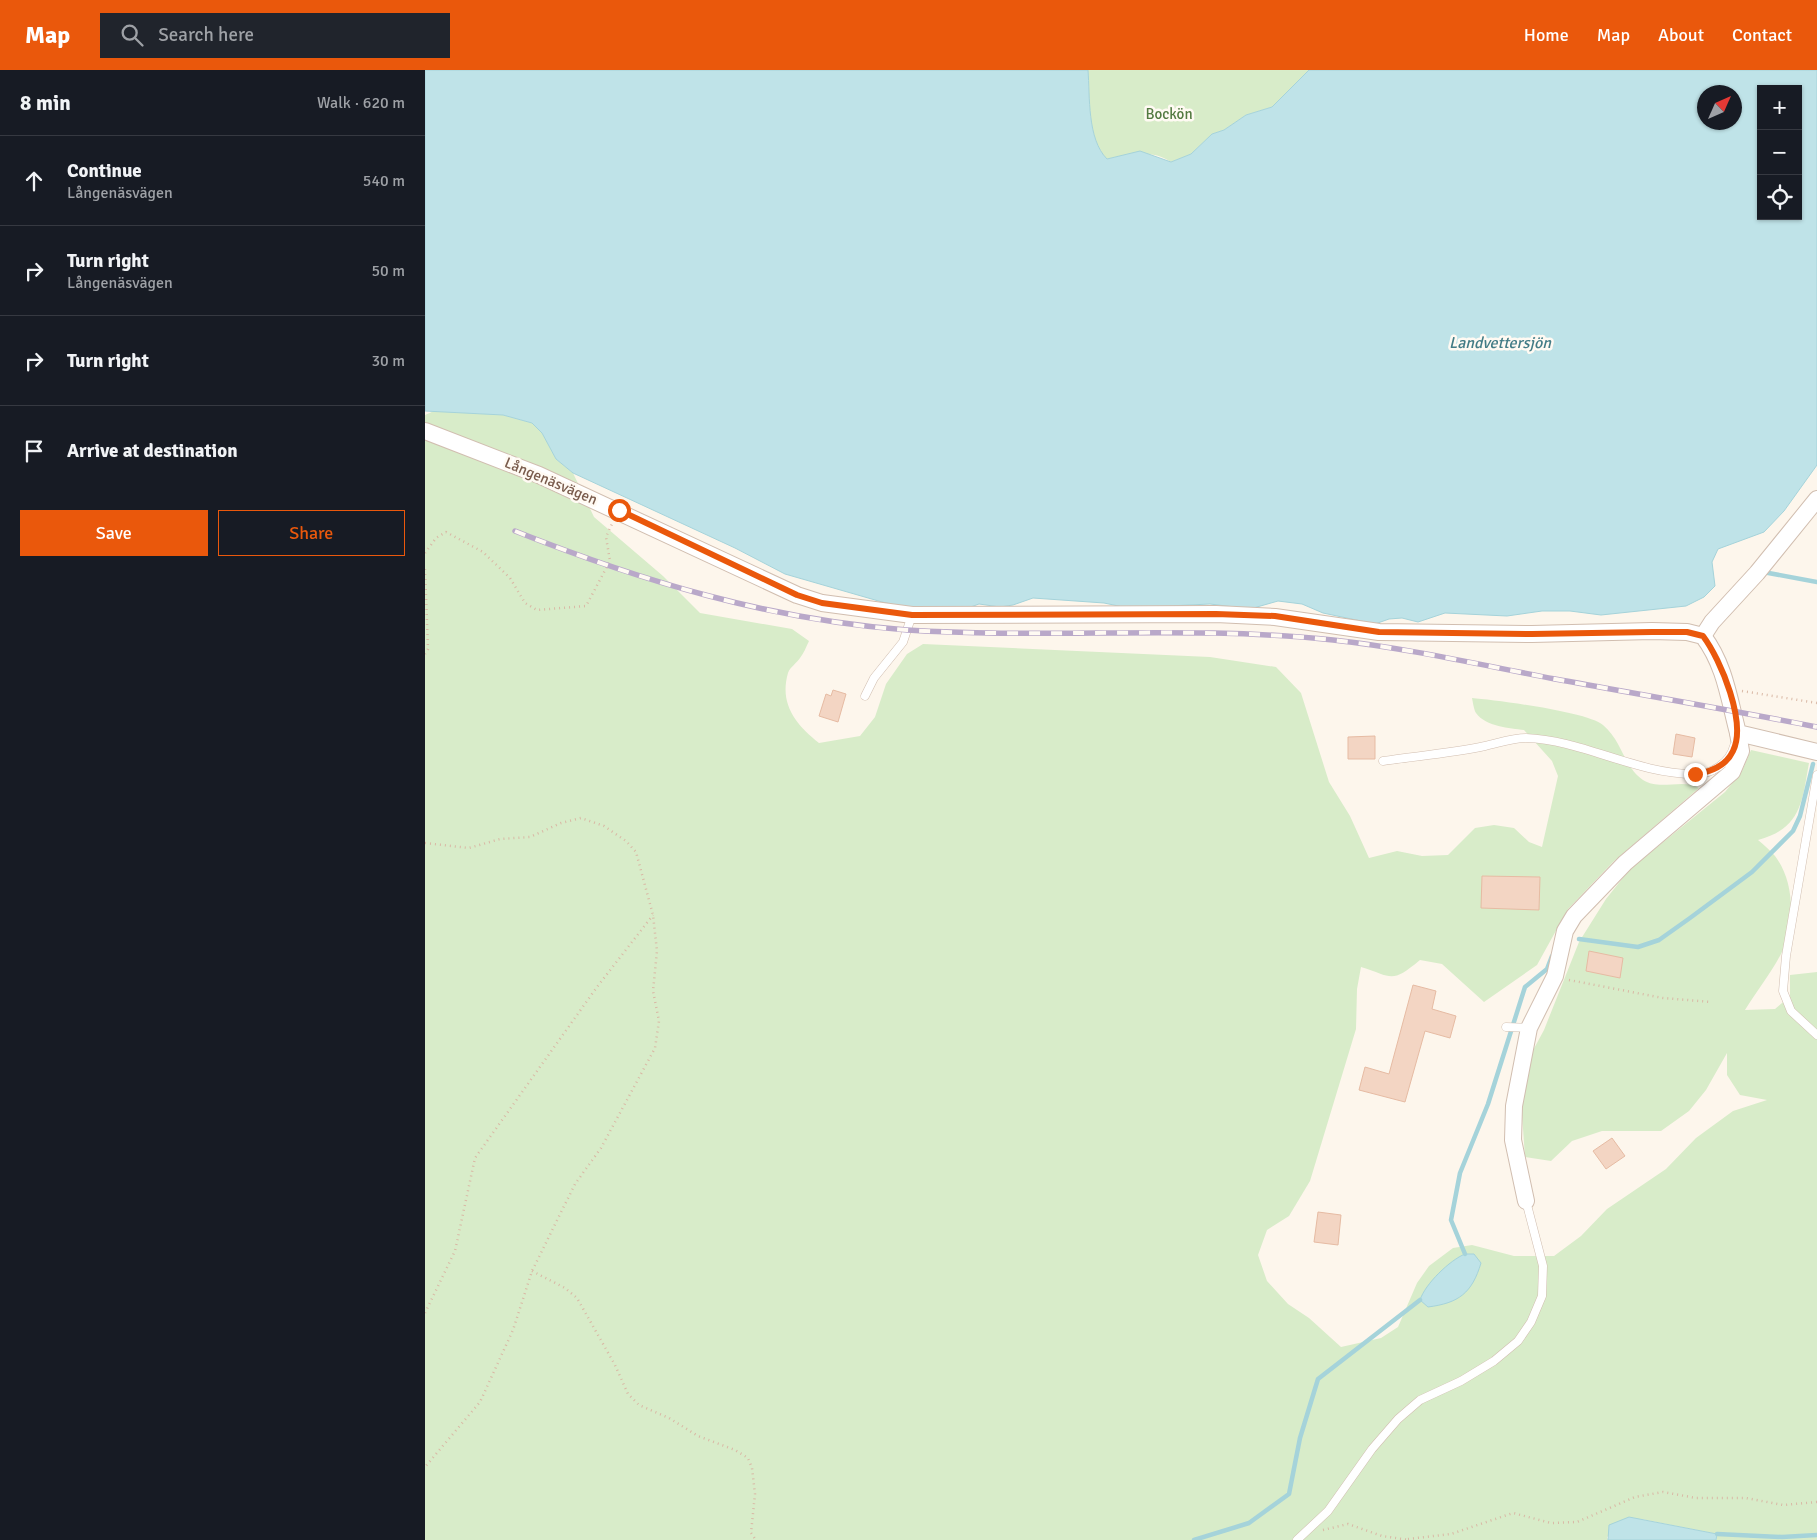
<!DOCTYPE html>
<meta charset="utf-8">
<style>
:root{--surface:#171b24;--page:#20242c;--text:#f1f3f6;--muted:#9ea1a6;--line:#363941;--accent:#ea580c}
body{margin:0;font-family:Signika,sans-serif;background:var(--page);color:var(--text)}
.controls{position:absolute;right:15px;top:15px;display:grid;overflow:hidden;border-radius:0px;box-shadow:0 1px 4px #0004}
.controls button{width:45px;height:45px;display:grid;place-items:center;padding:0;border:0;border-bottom:1px solid var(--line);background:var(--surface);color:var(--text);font:25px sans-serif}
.compass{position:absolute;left:1272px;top:15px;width:45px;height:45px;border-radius:50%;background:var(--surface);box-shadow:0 1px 4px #0004;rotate:45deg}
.stop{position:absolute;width:15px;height:15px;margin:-11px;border:4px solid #ea580c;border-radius:50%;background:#fff}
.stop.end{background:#ea580c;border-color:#fff;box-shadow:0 1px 5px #0008}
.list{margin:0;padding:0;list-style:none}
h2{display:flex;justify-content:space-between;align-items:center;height:65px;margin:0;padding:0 20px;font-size:21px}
h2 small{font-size:16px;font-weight:400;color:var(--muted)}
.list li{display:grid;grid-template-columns:32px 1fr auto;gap:15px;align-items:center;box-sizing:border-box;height:90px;padding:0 20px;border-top:1px solid var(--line)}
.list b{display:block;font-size:19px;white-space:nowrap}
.list p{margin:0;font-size:16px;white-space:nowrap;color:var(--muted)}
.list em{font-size:16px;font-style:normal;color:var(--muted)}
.actions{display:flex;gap:10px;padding:15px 20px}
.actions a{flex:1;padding:11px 0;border:1px solid var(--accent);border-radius:0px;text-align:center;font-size:18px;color:var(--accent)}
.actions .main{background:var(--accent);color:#fff}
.icon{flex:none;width:28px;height:28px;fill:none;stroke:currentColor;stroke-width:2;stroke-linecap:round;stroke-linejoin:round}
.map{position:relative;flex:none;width:1392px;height:1470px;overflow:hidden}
header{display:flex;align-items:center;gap:30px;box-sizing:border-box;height:70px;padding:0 25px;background:var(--accent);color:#fff}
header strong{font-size:24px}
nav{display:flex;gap:28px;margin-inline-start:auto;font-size:18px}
.search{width:350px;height:45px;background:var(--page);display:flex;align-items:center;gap:12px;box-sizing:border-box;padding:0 18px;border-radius:0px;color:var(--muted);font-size:19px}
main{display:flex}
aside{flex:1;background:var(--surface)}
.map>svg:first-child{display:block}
.green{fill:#d8ecc9}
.water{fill:#bfe3e8;stroke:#a5d3da;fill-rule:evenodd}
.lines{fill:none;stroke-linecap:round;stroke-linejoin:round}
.stream{stroke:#a5d3da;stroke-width:4.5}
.building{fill:#f3d5c3;stroke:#e6bba3}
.lane-casing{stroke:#d1beb0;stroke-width:9}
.street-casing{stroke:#d1beb0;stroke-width:18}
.path{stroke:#d9b8a5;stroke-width:2.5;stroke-dasharray:1 4;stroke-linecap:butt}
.lane{stroke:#fff;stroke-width:8}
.street{stroke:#fff;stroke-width:16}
.rail-casing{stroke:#b9a8c9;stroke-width:5.5}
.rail{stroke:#fffaf3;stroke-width:4;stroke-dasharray:11;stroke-linecap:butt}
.route{stroke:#ea580c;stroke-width:6}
.labels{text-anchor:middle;stroke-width:5;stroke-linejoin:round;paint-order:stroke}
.park-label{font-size:15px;fill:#537a41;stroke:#fffaf3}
.street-label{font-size:15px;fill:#7a5c4d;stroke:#fffaf3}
.water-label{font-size:16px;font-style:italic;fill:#437c86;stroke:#fffaf3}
</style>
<header>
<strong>Map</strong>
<div class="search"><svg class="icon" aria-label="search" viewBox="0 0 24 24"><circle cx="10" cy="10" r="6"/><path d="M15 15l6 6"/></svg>Search here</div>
<nav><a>Home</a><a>Map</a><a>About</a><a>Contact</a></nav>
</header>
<main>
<aside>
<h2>8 min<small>Walk · 620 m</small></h2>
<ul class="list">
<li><svg class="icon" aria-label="ahead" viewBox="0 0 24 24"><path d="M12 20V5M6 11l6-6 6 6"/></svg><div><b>Continue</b><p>Långenäsvägen</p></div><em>540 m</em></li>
<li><svg class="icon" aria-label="right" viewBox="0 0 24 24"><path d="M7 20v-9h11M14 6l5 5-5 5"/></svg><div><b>Turn right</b><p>Långenäsvägen</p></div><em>50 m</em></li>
<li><svg class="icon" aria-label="right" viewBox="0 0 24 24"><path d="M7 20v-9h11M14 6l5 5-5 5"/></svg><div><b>Turn right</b></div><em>30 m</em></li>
<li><svg class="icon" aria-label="arrive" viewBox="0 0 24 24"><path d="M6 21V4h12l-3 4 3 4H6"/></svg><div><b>Arrive at destination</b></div></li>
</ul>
<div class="actions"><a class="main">Save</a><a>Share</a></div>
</aside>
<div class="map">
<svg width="1392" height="1470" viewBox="0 0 1392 1470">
<rect width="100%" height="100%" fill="#fdf6ec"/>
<g class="green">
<path d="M663 0H884L847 37 821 45 799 60 787 64 766 84 746 92C728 79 702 84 682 89 662 69 665 27 663 0Z"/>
<path d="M9 341 78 345 107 353 117 363 131 389 148 403 169 447 238 506 275 543 367 559 384 571C381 577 379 583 375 588 372 593 365 597 363 603 354 634 371 655 394 673L435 666 450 647 461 614 482 584 498 574 785 587 851 597 876 623 904 712 925 746 944 788 972 781 997 786 1023 785 1050 758 1069 755 1089 758 1104 772 1117 777 1133 706 1127 691 1099 660C1085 658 1061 657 1051 643 1049 640 1048 633 1047 628 1071 630 1163 642 1178 655 1198 672 1198 696 1218 710 1235 721 1258 708 1274 718L1188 792 1143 839 1112 895 1059 932 1017 894 995 890C966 914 968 907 936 897L932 919 931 959 885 1111 864 1146 842 1160 833 1185 842 1211 863 1234 884 1248 916 1277 956 1268 973 1257 992 1213 1004 1196 1028 1178 1047 1175 1089 1186H1129L1156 1166 1182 1139 1241 1099 1271 1068 1308 1041 1342 1030 1315 1025 1302 1005V983L1281 1020 1264 1041 1236 1061H1177L1147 1071 1126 1091 1100 1087 1096 1030 1106 984 1119 960 1154 872 1181 829 1205 799 1300 722 1317 701 1326 680 1384 693C1377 731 1377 758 1333 770 1339 775 1345 780 1350 786 1370 812 1370 853 1357 882 1347 902 1332 921 1320 940L1350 939 1365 926V905L1392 902V1470H1291L1292 1464 1216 1449 1182 1467 1183 1470H0V345Z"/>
</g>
<g class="water">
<path d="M0 0H663C665 26 662 69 682 89L715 81 746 92 766 84 787 64 799 60 821 45 847 37 884 0H1392V395L1359 441 1339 462 1293 479 1287 492 1290 516 1279 527 1261 536 1176 545 1145 541H1117L1082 546 1020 543 993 552 977 548 964 549 950 554 898 543 877 534 853 531 825 539 785 534 703 538 679 533 608 528 588 535 575 537 554 534 543 538H484L457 532 360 504 310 478 148 403 131 389 117 363 107 353 78 345 0 341ZM1336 19H1373V146H1336ZM1280 22H1310V52H1280Z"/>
<path d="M1040 1184H1049L1056 1193C1047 1223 1034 1233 1003 1237L995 1230C1000 1214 1025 1190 1040 1184Z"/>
<polygon points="1204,1447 1292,1464 1291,1470 1183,1470 1184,1455"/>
</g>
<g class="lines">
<g class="stream">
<polyline points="1338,502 1392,512"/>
<polyline points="1154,869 1213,877 1234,870 1265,848 1327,802 1368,761 1375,746 1388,694"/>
<polyline points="1040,1184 1026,1150 1035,1103 1063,1034 1100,917 1122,899 1127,886"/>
<polyline points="1292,1464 1357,1467 1392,1465"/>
<polyline points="769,1470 824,1453 864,1424 875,1368 893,1309 995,1230"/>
</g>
</g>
<g class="building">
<polygon points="408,620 421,624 413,652 394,646 401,624 406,626"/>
<polygon points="1251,664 1270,668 1267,687 1248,684"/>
<polygon points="950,666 950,689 923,689 923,667"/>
<polygon points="1057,806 1115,807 1114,840 1056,838"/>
<polygon points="1164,881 1198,888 1195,908 1161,901"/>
<polygon points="988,915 1011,921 1007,939 1031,946 1025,968 1000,961 980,1032 934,1020 940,997 964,1004"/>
<polygon points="1187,1068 1200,1086 1181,1099 1168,1081"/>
<polygon points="893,1142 916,1145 913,1175 889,1172"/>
</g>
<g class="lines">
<defs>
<g id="lane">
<polyline points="440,626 449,608 478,572 487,545"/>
<path d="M958 691C992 686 1027 683 1060 676 1074 673 1087 668 1101 668 1158 670 1211 704 1269 704 1286 705 1305 693 1309 676"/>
<polyline points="1392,705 1361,886 1358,921 1366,941 1392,965"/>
<polyline points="1081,957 1104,958"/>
<polyline points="872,1470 903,1441 947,1379 973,1349 995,1330 1036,1311 1069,1291 1093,1271 1106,1252 1117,1226 1118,1196 1101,1131"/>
</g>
<g id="street">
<path d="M0 361 114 405 372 525 397 533 487 545 791 544 850 547 954 562 1107 564 1227 561 1262 562 1278 566C1300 595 1304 629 1313 663L1392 682"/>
<polyline points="1278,566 1287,552 1332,503 1392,429"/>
<polyline points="1101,1131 1088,1070 1089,1036 1104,958 1130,906 1140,861 1149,846 1200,793 1307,702 1316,681 1313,663"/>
</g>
</defs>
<use href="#lane" class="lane-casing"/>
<use href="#street" class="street-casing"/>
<g class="path">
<polyline points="0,483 11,468 21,462 58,482 85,508 100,533 112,540 161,536 185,491 181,467 187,454"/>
<polyline points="0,499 3,579 0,584"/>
<polyline points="1317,621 1392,633"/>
<polyline points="0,773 44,778 75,769 105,767 136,753 156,748 179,756 201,771 211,782 228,845 232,881 228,921 234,951 230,978 176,1078 150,1114 107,1201 88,1260 55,1332 0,1397"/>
<polyline points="1144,910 1238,928 1286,932"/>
<polyline points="107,1201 140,1218 152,1228 190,1295 203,1324 214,1335 244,1348 273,1366 310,1380 323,1388 327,1398 330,1424 326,1463 331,1470"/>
<polyline points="0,1243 30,1181 50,1088 172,917 228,845"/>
<polyline points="898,1460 923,1454 957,1466 984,1470"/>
<polyline points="983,1469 1026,1464 1088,1443 1126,1453 1152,1452 1210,1427 1238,1422 1271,1428 1321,1428 1358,1435 1392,1432"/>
</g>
<use href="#lane" class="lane"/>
<use href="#street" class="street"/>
<defs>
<path id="rail" d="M90 461C216 511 346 550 482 560 624 569 766 555 908 570 982 578 1056 595 1130 609 1218 625 1305 640 1392 657"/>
</defs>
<use href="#rail" class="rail-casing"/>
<use href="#rail" class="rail"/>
</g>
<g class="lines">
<path class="route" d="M194 440 372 525 397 533 487 545 791 544 850 546 954 562 1107 564 1227 562H1262L1278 566C1296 590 1322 653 1308 681 1301 696 1285 702 1270 704"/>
</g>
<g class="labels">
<g class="park-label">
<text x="744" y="49">Bockön</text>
</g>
<g class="street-label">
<text transform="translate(126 411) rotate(23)" y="5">Långenäsvägen</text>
</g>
<g class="water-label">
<text x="1075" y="278">Landvettersjön</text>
</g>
</g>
</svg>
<div class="controls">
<button>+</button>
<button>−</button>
<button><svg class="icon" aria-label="locate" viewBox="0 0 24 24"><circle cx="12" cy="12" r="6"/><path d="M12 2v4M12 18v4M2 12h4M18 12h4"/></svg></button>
</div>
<svg class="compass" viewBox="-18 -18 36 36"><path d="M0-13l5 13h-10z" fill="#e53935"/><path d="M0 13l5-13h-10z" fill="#9ea1a6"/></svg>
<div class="stop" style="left:194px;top:440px"></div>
<div class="stop end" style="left:1270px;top:704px"></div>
</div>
</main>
